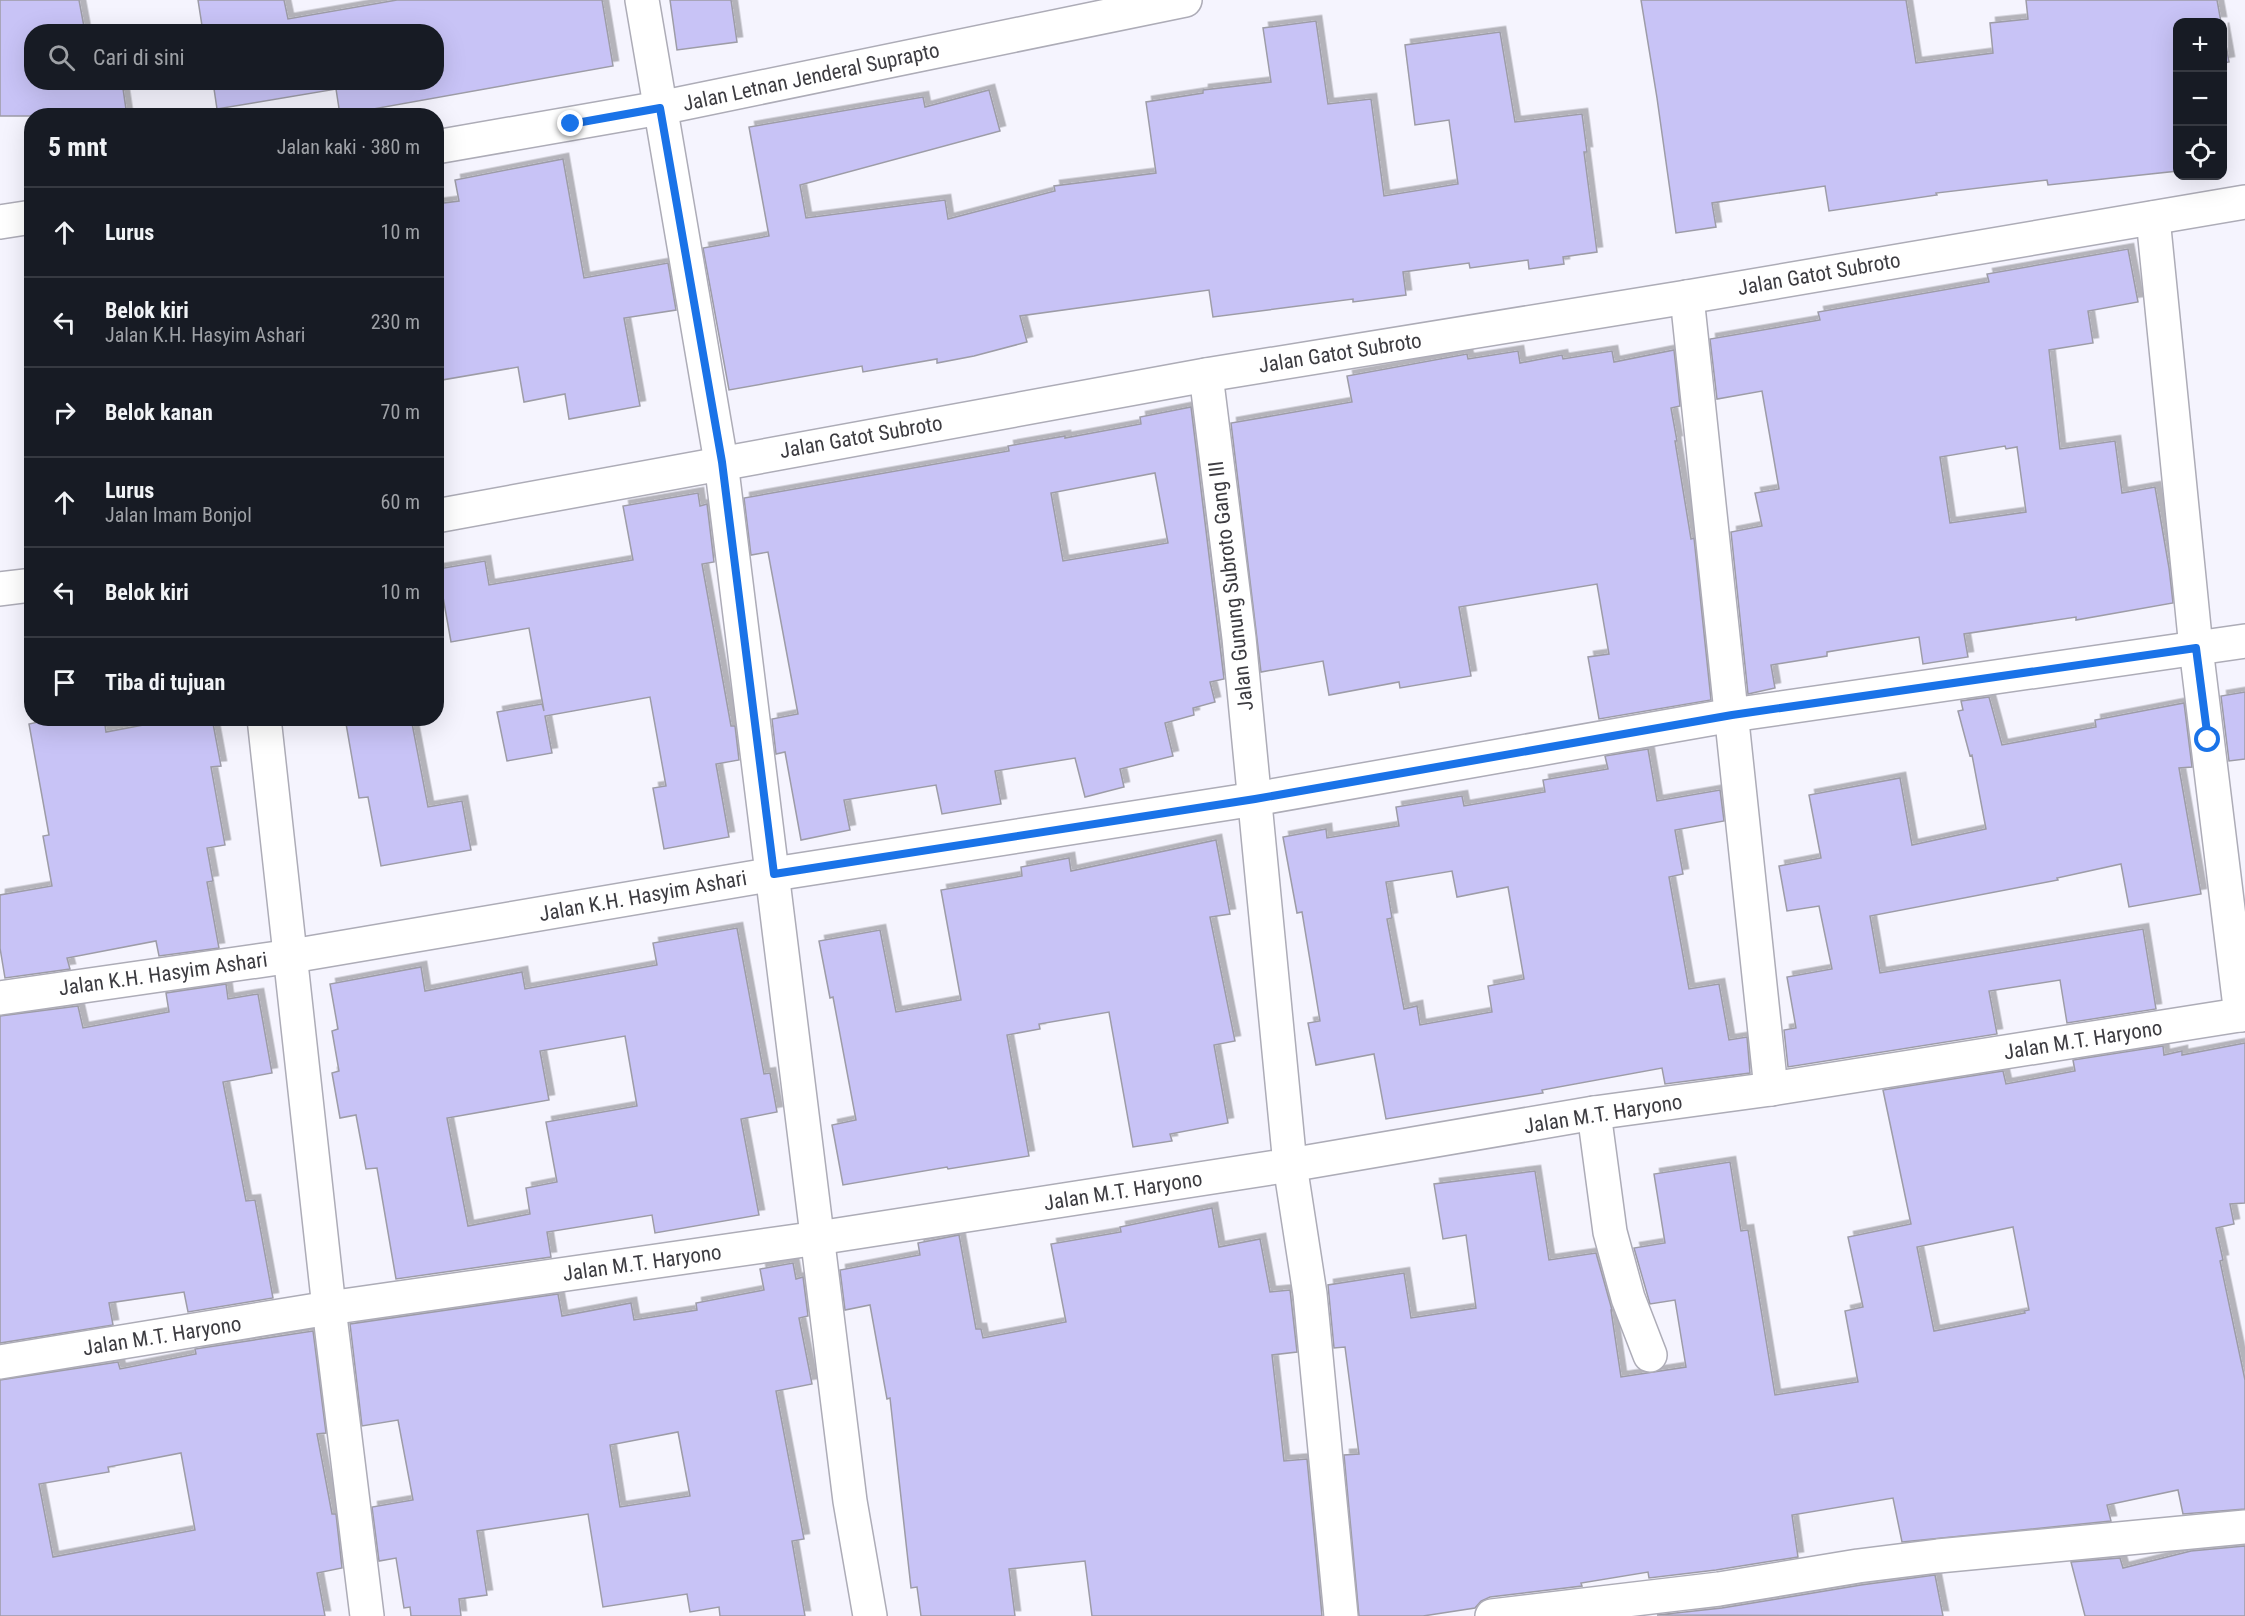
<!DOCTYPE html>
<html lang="id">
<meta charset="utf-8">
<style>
:root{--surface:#171b24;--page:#242831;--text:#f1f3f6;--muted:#9ea1a6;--line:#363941}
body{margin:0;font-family:"Roboto Condensed",sans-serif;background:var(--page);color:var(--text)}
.controls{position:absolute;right:18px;top:18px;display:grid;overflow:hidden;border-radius:12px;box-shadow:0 6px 24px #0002}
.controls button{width:54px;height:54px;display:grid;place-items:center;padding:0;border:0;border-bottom:2px solid var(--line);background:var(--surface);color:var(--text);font:30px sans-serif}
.stop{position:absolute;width:18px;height:18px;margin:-14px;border:4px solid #1a73e8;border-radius:50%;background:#fff}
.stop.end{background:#1a73e8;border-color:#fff;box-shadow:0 2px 6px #0008}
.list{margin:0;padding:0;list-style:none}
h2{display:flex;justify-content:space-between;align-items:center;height:78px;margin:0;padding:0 24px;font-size:26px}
h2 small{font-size:20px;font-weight:400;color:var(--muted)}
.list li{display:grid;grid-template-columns:39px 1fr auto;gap:18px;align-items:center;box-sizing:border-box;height:90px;padding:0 24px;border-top:2px solid var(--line)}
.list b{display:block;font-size:22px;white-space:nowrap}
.list p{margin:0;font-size:20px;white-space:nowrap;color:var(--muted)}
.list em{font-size:20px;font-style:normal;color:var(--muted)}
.icon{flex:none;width:33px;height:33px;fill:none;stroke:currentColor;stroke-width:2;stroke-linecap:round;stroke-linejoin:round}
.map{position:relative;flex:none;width:2245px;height:1616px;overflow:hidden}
.search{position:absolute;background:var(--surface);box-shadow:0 6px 24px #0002;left:24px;top:24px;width:420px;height:66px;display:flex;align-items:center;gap:15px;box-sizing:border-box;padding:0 21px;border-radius:24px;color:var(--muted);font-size:22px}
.panel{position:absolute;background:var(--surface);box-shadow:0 6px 24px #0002;left:24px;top:108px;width:420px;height:618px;border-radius:24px}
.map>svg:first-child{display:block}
.building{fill:#c8c3f6;stroke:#9d9ca7;stroke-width:1.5;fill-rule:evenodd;filter:url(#shadow)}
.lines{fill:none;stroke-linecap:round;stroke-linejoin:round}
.street-casing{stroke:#adacb7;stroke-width:36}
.secondary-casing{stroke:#adacb7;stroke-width:36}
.street{stroke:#fff;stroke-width:33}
.secondary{stroke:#fff;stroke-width:33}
.route{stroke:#1a73e8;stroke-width:8}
.labels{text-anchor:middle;stroke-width:6;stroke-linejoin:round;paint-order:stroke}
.street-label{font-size:21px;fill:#3d3c41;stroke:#fff}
</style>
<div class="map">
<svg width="2245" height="1616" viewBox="0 0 2245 1616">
<defs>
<filter id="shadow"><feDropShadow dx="5.5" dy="-5.5" stdDeviation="0" flood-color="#0004"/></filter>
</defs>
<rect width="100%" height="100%" fill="#f5f4fe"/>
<g class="building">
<polygon points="0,0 79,0 85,32 32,32 32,82 122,82 127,116 0,116"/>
<polygon points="198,0 284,0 288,19 397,0 602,0 613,66 340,115 336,89 217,109 213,82 436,82 436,32 203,32"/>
<polygon points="670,0 731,0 737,42 677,50"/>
<polygon points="1641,0 1906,0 1916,63 1993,53 1990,23 2028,19 2026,0 2217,0 2221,22 2178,22 2178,171 2048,185 2047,180 1936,193 1937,195 1829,211 1825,186 1712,203 1716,227 1676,233 1657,98"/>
<polygon points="1316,21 1328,104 1371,99 1384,196 1458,184 1449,120 1415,125 1405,45 1500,32 1515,122 1582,114 1587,152 1584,152 1597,252 1563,257 1564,264 1529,269 1528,260 1470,268 1469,263 1403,272 1406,295 1353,302 1353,299 1213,317 1209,290 1020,316 1027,342 974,356 937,363 937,359 863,372 862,366 729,390 703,248 769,236 749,127 923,97 925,107 989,90 1000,131 800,185 806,218 945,200 948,219 1055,191 1054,186 1156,173 1146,102 1203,93 1203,90 1271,82 1263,28"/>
<polygon points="2223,28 2229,62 2223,63"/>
<polygon points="563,159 584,278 668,263 676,310 624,318 640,406 569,419 565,394 524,402 518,367 436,381 436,204 459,201 455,180"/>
<path d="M2128 249 2138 302 2088 311 2093 343 2049 350 2060 449 2115 441 2122 493 2155 487 2169 568 2173 603 2076 620V617L1964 634 1968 657 1923 664 1919 637 1827 652V656L1771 665 1775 688 1748 694 1731 532 1762 526 1755 493 1779 489 1762 391 1717 399 1710 339 1820 320 1818 312 1989 282 1987 274ZM2005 446 2006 449 2017 447 2026 512 1950 523 1940 457Z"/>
<polygon points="1674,350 1680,406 1671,408 1677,441 1675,441 1691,539 1694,538 1711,700 1599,719 1588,657 1609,654 1597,584 1459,607 1471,676 1400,688 1399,682 1329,695 1323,661 1261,672 1231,423 1352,402 1347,376 1467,354 1468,359 1518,351 1520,363 1562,355 1563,359 1612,351 1614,362"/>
<path d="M1191 407 1224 679 1210 682 1215 702 1193 708 1194 715 1165 723 1173 756 1120 769 1124 787 1085 797 1075 758 995 771 1001 804 942 814 936 785 844 800 850 830 801 840 785 752 776 754 772 719 798 714 768 552 751 555 744 498 1009 451 1008 446 1065 436V438L1141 424 1140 417ZM1155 473 1168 543 1063 561 1051 493Z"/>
<polygon points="698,493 700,506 707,504 714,562 702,564 731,726 735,726 739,760 716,764 729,837 664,849 653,788 666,786 650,697 545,716 552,753 507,761 497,712 542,704 544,711 529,628 451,642 438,569 485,561 489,585 633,560 623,506"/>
<polygon points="2245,692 2245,759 2229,761 2221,696"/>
<polygon points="1989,697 2002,745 2096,727 2095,720 2184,703 2192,767 2179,768 2201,894 2129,907 2121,864 2057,878 2058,880 1870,916 1880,973 2143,929 2156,1009 2067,1023 2060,980 1989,991 1997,1034 1788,1067 1784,1030 1796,1028 1787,977 1832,969 1819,906 1787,911 1779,866 1821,858 1809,795 1900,778 1912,845 1986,829 1972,755 1970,756 1958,711 1963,710 1961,701"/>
<polygon points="56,718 104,718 106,732 180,718 212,718 221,766 211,767 225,845 207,848 213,881 207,882 219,948 159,956 156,941 67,958 70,969 5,978 0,948 0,895 52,886 43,836 49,835 29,724"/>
<polygon points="345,718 411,718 428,807 462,801 471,850 381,866 368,797 359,798"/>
<path d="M1648 749 1657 801 1720 790 1724 821 1675 830 1683 874 1669 877 1689 989 1719 984 1729 1040 1747 1037 1750 1073 1665 1084 1662 1068 1542 1090 1543 1093 1386 1119 1374 1054 1316 1065 1308 1023 1320 1021 1302 912 1297 913 1283 837 1326 829 1327 838 1399 826 1396 807 1462 796 1464 806 1545 792 1543 780 1608 769 1605 756ZM1452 871 1457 897 1508 887 1524 979 1488 986 1492 1012 1420 1025 1417 1006 1404 1009 1387 919 1392 918 1386 882Z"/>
<polygon points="1216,840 1230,914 1210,917 1235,1041 1214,1045 1228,1123 1170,1134 1172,1141 1133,1147 1109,1012 1039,1024 1040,1029 1007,1035 1029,1156 948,1169 947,1167 843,1185 832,1125 856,1120 833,997 830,998 819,941 880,930 896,1012 961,1000 941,890 1022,876 1021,867 1069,858 1071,871"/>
<path d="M737 928 764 1074 770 1073 777 1112 741 1119 759 1215 655 1233 652 1215 547 1232 551 1257 396 1279 377 1168 366 1169 356 1115 340 1118 332 1073 339 1071 332 1031 338 1029 330 984 421 967 425 991 522 972 525 989 657 965 653 943ZM625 1036 637 1106 546 1122 557 1182 526 1188 530 1214 468 1226 447 1118 549 1100 540 1051Z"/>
<polygon points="226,984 228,999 258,994 272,1073 223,1082 246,1201 255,1200 273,1298 188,1312 184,1292 109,1303 113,1325 0,1343 0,1016 78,1006 83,1028 169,1012 166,993"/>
<path d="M2245 1043V1203L2230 1204 2234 1224 2216 1228 2223 1260 2220 1261 2245 1380V1509L2183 1514 2178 1490 2107 1505 2111 1521 1902 1542 1893 1498 1792 1515 1798 1557 1716 1570 1649 1578 1648 1572 1581 1583 1582 1586 1490 1597 1481 1601 1475 1608 1423 1616H1359L1344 1455 1359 1454 1345 1347 1334 1348 1328 1285 1404 1273 1411 1318 1476 1308 1466 1235 1443 1239 1434 1184 1535 1171 1549 1260 1596 1253 1612 1310H1611L1621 1377 1686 1367 1675 1300 1650 1304 1634 1248 1665 1243 1654 1174 1730 1162 1741 1231 1748 1230 1775 1395 1858 1382 1845 1311 1863 1307 1848 1237 1911 1224 1883 1090 2003 1071 2006 1084 2075 1071 2073 1060 2163 1046 2164 1055 2182 1051V1055ZM2013 1227 2029 1310 2024 1311 2025 1313 1934 1331 1917 1247Z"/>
<polygon points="1212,1208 1219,1247 1260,1239 1270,1292 1290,1290 1297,1352 1272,1355 1284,1461 1307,1459 1322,1616 1092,1616 1085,1561 1009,1569 1015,1616 921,1616 917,1587 911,1588 890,1398 887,1399 870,1305 845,1310 840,1270 920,1255 918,1243 959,1235 976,1329 981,1329 983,1338 1066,1322 1051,1244 1121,1232 1120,1227"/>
<path d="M793 1263 796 1279 803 1277 808 1316 799 1318 812 1384 776 1391 804 1539 792 1541 805 1616H720L719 1607 690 1612 687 1594 603 1607 588 1514 477 1531 487 1595 459 1599 461 1616H411L410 1607 404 1608 396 1558 379 1561 372 1507 413 1500 398 1420 362 1426 350 1324 558 1294 562 1316 631 1303 634 1320 697 1310 696 1303 764 1290 760 1269ZM678 1432 690 1496 620 1507 610 1445Z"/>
<path d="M313 1331 326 1433 317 1434 332 1514H336L342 1568 317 1573 325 1616H0V1380L118 1362 120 1369 196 1354 195 1349ZM181 1453 195 1530 53 1557 39 1484 109 1472 108 1467Z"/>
<polygon points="2245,1546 2245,1616 2085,1616 2071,1562 2120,1558 2123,1568 2191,1551"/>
<polygon points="1935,1575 1943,1616 1657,1615 1722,1608 1861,1585"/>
</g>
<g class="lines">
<defs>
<g id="street">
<polyline points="2153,218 2196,648 2241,1015"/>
<polyline points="1687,297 1771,1089"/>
<polyline points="1206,375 1239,638 1290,1165 1310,1294 1341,1616"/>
<polyline points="721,462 850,1501 870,1616"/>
<polyline points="264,718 329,1308 367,1616"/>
<polyline points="0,998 292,956 774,874 1255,799 1732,715 2245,641"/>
<polyline points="1594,1113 1610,1232 1628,1298 1650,1355"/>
<polyline points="0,1362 329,1308 818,1238 1290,1165 1594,1113 1771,1089 2245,1014"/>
<polyline points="1492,1616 1719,1589 1858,1566 1938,1556 2245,1527"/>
</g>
<g id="secondary">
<polyline points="642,0 721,462"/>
<polyline points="436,147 660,108 1185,0"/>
<polyline points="0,222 32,217"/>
<polyline points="436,516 1206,375 1687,297 2245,202"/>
<polyline points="0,589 32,585"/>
</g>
</defs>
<use href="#street" class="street-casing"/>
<use href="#secondary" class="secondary-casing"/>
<use href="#street" class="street"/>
<use href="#secondary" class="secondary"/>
</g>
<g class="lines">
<polyline class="route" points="571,124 660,108 722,462 774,874 1255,799 1732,715 2196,648 2208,740"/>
</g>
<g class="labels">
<g class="street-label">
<text transform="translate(811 77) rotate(-12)" y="7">Jalan Letnan Jenderal Suprapto</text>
<text transform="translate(1819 274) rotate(-10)" y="7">Jalan Gatot Subroto</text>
<text transform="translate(1340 353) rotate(-9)" y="7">Jalan Gatot Subroto</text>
<text transform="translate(861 437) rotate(-10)" y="7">Jalan Gatot Subroto</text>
<text transform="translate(1231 586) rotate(-97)" y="7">Jalan Gunung Subroto Gang III</text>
<text transform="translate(643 896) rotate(-10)" y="7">Jalan K.H. Hasyim Ashari</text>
<text transform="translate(163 974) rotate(-8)" y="7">Jalan K.H. Hasyim Ashari</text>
<text transform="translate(2083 1040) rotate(-9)" y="7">Jalan M.T. Haryono</text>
<text transform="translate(1603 1114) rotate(-9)" y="7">Jalan M.T. Haryono</text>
<text transform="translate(1123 1191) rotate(-9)" y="7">Jalan M.T. Haryono</text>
<text transform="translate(642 1263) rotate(-8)" y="7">Jalan M.T. Haryono</text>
<text transform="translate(162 1336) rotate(-9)" y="7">Jalan M.T. Haryono</text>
</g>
</g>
</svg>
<div class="controls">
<button>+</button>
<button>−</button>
<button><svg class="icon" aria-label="locate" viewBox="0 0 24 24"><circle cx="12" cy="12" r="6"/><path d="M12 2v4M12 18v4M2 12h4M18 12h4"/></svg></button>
</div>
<div class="stop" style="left:2208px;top:740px"></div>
<div class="stop end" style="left:571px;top:124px"></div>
<div class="search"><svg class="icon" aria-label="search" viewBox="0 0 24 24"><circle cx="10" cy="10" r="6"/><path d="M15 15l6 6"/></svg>Cari di sini</div>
<section class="panel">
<h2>5 mnt<small>Jalan kaki · 380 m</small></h2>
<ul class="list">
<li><svg class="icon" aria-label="ahead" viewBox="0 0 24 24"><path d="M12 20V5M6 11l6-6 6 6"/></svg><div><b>Lurus</b></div><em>10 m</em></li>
<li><svg class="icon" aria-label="left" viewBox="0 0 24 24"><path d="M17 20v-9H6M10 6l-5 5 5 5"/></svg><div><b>Belok kiri</b><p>Jalan K.H. Hasyim Ashari</p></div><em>230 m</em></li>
<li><svg class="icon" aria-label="right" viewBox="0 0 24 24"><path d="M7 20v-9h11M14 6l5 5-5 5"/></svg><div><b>Belok kanan</b></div><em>70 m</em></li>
<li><svg class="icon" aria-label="ahead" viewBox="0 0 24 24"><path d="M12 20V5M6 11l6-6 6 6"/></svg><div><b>Lurus</b><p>Jalan Imam Bonjol</p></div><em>60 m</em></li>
<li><svg class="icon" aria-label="left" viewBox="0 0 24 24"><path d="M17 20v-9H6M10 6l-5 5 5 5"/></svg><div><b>Belok kiri</b></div><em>10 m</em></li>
<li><svg class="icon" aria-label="arrive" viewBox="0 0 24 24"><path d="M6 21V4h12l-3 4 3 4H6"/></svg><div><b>Tiba di tujuan</b></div></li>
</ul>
</section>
</div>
